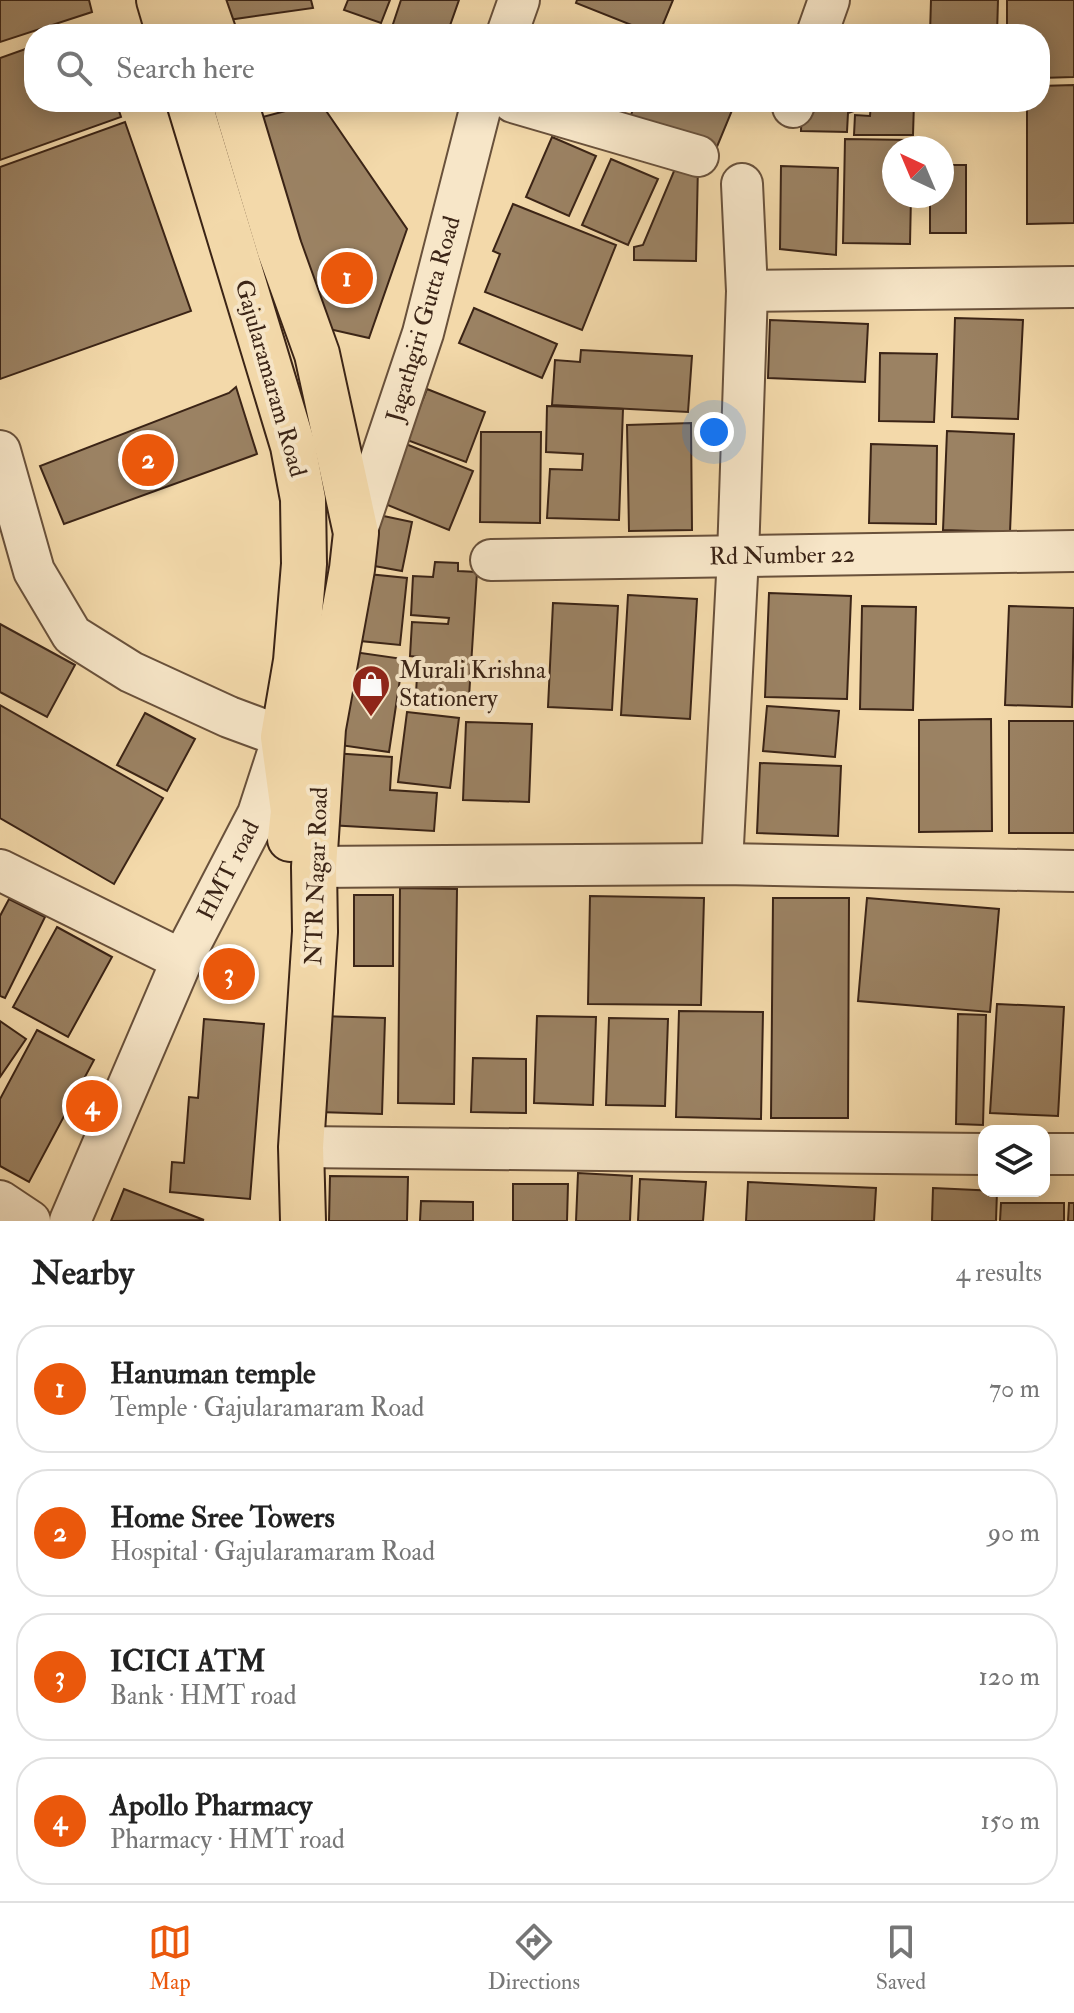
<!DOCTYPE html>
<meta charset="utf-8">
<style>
:root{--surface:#fff;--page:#f2f2f2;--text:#222;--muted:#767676;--line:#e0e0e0;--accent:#ea580c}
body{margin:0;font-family:"IM FELL Double Pica",serif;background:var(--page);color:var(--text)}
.controls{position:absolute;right:24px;bottom:24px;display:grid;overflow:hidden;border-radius:16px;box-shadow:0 4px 20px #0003}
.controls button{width:72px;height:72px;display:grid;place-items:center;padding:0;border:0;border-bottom:2px solid var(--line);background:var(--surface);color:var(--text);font:40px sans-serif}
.compass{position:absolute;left:882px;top:136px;width:72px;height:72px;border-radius:50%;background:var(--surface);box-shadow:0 4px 20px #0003;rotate:316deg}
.you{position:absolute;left:714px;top:432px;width:28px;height:28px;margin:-20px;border:6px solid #fff;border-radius:50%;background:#1a73e8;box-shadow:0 0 0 12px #1a73e833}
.badge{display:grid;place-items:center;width:52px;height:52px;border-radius:50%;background:var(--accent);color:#fff;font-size:26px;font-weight:700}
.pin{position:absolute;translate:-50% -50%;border:4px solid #fff;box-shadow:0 2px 8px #0006}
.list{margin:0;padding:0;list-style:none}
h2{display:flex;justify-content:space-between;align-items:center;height:104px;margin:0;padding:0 32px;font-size:34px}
h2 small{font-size:26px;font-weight:400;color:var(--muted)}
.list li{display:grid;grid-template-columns:52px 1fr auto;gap:24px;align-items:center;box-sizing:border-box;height:128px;margin:0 16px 16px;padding:0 16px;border:2px solid var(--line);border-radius:32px}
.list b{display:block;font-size:30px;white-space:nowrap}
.list p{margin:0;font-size:26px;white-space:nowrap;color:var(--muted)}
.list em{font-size:26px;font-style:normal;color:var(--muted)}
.icon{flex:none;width:44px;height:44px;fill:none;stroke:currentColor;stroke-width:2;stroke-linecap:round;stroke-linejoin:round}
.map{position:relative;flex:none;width:1074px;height:1221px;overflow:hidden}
.search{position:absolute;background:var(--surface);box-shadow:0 4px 20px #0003;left:24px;right:24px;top:24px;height:88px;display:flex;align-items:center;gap:20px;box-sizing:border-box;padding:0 28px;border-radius:32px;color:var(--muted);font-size:30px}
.sheet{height:680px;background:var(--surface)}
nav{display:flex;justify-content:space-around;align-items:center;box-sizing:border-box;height:112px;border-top:2px solid var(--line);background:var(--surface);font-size:22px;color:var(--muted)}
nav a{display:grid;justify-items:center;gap:4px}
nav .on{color:var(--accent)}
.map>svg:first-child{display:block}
.building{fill:#9b8263;stroke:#3b2416;stroke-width:2}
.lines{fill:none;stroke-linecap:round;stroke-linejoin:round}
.minor-casing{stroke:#69513b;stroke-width:44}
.major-casing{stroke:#3b2416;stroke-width:48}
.minor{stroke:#f7e6c8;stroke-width:40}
.major{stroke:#f3d9aa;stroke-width:44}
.labels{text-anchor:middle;stroke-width:8;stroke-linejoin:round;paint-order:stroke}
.street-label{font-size:24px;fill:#3b2416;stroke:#f7e6c8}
.poi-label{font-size:24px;fill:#3b2416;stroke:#f7e6c8;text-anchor:start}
</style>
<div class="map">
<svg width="1074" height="1221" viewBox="0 0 1074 1221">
<rect width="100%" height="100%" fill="#f3d9aa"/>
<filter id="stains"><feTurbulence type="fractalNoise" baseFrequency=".0025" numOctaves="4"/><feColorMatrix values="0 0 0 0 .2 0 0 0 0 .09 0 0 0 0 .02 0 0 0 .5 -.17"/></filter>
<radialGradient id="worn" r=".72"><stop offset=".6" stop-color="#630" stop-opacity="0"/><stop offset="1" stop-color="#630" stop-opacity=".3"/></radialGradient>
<g class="building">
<polygon points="0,0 89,0 92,12 0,42"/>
<polygon points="218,0 311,0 313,8 221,21"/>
<polygon points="348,0 390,0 381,23 344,10"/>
<polygon points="401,0 459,0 447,34 414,34 392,27"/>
<polygon points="577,0 673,0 659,34 654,34 576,3"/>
<polygon points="931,0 998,0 997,34 930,34"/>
<polygon points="1007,0 1074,0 1074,77 1040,78 1040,34 1007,34"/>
<polygon points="90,26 92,34 67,34"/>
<polygon points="34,46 34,102 116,102 121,117 0,160 0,58"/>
<polygon points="1074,85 1074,223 1027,224 1027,102 1040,102 1040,86"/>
<polygon points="320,102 407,229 369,338 320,327 251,120"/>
<polygon points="636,102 746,102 744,107 735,103 714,154 629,120"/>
<polygon points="802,102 858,102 857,110 848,113 847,132 801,131"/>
<polygon points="871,102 914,102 913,135 854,135 855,115 870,116"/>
<polygon points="928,102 995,102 995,111 927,110"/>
<polygon points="125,122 191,311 0,379 0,167"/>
<polygon points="552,137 596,156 569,216 526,197"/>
<polygon points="845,139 912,140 912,148 894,148 894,196 911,196 910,244 843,243"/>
<polygon points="611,159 658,179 628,245 582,225"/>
<polygon points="677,164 698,164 696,261 634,260 634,247 643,245"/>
<polygon points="942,165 966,165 966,233 930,233 930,196 942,196"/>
<polygon points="781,166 838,168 836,255 780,249"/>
<polygon points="513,204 616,245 582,330 485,292 500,254 493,251"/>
<polygon points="474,308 557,344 542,378 459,343"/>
<polygon points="955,318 1023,320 1018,419 952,417"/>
<polygon points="770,320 868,324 865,382 768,378"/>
<polygon points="581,350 692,356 688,412 552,405 555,360 580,362"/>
<polygon points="880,353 937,354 934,422 879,421"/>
<polygon points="236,387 257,454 64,524 40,466 229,393"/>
<polygon points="427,389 485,412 466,462 407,440"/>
<polygon points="547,406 623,409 619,520 547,518 550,469 582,470 583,454 546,452"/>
<polygon points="691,423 692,530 629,531 627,425"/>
<polygon points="947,431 1014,434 1010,532 943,530"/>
<polygon points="481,432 541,432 540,523 480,522"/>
<polygon points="396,440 473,471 449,530 373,499"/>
<polygon points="871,444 937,446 936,524 869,523"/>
<polygon points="374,514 412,522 402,571 363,564"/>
<polygon points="435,562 458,563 458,571 477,572 469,697 416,694 418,657 410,656 412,622 448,624 449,618 411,615 413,576 433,577"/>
<polygon points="358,573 407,578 400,645 350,640"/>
<polygon points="769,593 851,596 847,699 765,697"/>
<polygon points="628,595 697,599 690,719 621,715"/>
<polygon points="553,603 618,606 612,710 548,707"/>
<polygon points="862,606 916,607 913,710 860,709"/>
<polygon points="1009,606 1074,608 1072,707 1005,705"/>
<polygon points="0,624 75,665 47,717 0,692"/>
<polygon points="347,651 403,659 389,752 333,744"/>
<polygon points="0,705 163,798 114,884 0,818"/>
<polygon points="767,706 839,711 835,757 763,751"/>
<polygon points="407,712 459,718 450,788 398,782"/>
<polygon points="145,713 195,739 167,791 117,765"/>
<polygon points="991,719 992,831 919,832 919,720"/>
<rect x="1009" y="721" width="65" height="112"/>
<polygon points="466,722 532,724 529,802 463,800"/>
<polygon points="332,753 392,757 390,790 437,793 434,831 328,825"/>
<polygon points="760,763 841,766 838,836 757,833"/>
<polygon points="400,888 457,889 454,1104 398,1103"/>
<rect x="354" y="895" width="39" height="71"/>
<polygon points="590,896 704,898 701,1005 588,1004"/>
<polygon points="773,898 849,898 848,1118 771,1118"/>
<polygon points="867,898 999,909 990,1012 858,1001"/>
<polygon points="9,899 45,917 5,998 0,996 0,916"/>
<polygon points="57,927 112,957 68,1037 13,1007"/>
<polygon points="997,1004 1064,1007 1058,1116 990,1113"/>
<polygon points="679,1011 763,1012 761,1119 676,1117"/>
<polygon points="958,1014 986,1015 983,1125 956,1124"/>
<polygon points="320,1016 385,1018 382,1114 318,1112"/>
<polygon points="537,1016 596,1017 593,1105 534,1103"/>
<polygon points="609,1018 668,1019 665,1106 606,1105"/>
<polygon points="204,1019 264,1024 250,1199 170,1192 172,1162 184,1163 189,1097 198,1098"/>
<polygon points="0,1021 26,1039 0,1077"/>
<polygon points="37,1030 94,1060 29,1182 0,1166 0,1099"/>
<polygon points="473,1058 526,1059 526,1113 471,1112"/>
<polygon points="578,1173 632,1176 630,1221 576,1221"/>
<polygon points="330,1176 408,1177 407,1221 329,1221"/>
<polygon points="640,1179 706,1182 703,1221 638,1221"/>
<polygon points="748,1182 876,1188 874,1221 746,1221"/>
<polygon points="513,1184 568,1184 567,1221 513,1221"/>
<polygon points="933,1188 997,1191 996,1221 932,1221"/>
<polygon points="124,1189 204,1220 111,1221"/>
<polygon points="421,1201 473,1202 473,1221 420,1221"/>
<polygon points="1001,1203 1064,1203 1064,1221 1000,1221"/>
<polygon points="1069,1203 1074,1203 1074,1221 1068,1221"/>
</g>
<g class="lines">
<defs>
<g id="minor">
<polyline points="507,34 519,0"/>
<polyline points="817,34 829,0"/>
<polyline points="513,102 698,156"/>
<polyline points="793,107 795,102"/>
<polyline points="747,291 1074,287"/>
<polyline points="0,451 34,571 72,635 131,672 229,717 283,737 258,814 182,960 70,1221"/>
<polyline points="356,533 423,333 482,102"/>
<polyline points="491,560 1074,551"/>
<polyline points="722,864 738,556 747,291 742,184"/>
<polyline points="314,867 722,864 1074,871"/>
<polyline points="0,870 182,960"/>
<polyline points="301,1147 984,1154"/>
<polyline points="1044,1154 1074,1154"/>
<polyline points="0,1201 30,1221"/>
</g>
<g id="major">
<polyline points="159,0 169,34"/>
<polyline points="202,0 214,34"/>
<polyline points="189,102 293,446 303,499 304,564 296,661 283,737 293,811 290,839"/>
<polyline points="235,102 279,248 317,354 356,533 352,569 323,728 314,867 315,932 301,1147 303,1221"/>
</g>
</defs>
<use href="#minor" class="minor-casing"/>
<use href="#major" class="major-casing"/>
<use href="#minor" class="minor"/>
<use href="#major" class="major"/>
</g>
<defs>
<symbol id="shop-pin" viewBox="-11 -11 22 30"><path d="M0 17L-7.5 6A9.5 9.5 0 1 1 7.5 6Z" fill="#8f2418" stroke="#f7e6c8"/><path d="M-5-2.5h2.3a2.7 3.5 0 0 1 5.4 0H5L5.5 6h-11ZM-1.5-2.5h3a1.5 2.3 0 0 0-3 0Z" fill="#fff"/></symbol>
</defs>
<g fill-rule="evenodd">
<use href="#shop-pin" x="349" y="662" width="44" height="60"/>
</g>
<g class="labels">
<g class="street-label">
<text transform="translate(423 319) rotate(-74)" y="8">Jagathgiri Gutta Road</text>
<text transform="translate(271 378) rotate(74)" y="8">Gajularamaram Road</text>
<text transform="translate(782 555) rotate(-1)" y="8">Rd Number 22</text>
<text transform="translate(228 870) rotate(-63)" y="8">HMT road</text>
<text transform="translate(316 876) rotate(-88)" y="8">NTR Nagar Road</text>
</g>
<g class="poi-label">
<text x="399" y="678">Murali Krishna<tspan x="399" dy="28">Stationery</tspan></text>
</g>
</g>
<rect width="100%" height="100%" filter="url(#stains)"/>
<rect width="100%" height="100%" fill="url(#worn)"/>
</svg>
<div class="controls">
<button><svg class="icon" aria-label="layers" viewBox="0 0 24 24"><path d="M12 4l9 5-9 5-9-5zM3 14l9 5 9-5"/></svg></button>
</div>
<svg class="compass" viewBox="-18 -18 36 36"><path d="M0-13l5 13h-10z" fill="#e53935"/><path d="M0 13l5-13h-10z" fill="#767676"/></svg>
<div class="you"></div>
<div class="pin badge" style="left:347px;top:278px">1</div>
<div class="pin badge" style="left:148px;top:460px">2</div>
<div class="pin badge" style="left:229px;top:974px">3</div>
<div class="pin badge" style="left:92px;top:1106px">4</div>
<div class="search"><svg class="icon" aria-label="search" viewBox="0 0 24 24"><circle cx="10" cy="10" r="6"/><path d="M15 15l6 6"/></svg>Search here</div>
</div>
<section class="sheet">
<h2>Nearby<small>4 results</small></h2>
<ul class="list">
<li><span class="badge">1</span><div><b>Hanuman temple</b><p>Temple · Gajularamaram Road</p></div><em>70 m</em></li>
<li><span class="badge">2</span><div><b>Home Sree Towers</b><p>Hospital · Gajularamaram Road</p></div><em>90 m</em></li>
<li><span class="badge">3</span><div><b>ICICI ATM</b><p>Bank · HMT road</p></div><em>120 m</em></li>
<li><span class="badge">4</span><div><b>Apollo Pharmacy</b><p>Pharmacy · HMT road</p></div><em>150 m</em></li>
</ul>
</section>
<nav>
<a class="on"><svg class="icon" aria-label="map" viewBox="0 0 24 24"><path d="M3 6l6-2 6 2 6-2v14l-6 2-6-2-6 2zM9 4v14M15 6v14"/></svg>Map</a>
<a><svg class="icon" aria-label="directions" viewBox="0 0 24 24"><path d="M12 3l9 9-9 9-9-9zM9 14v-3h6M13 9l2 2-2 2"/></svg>Directions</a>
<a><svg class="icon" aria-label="saved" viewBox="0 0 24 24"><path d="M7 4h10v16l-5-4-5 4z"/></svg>Saved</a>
</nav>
